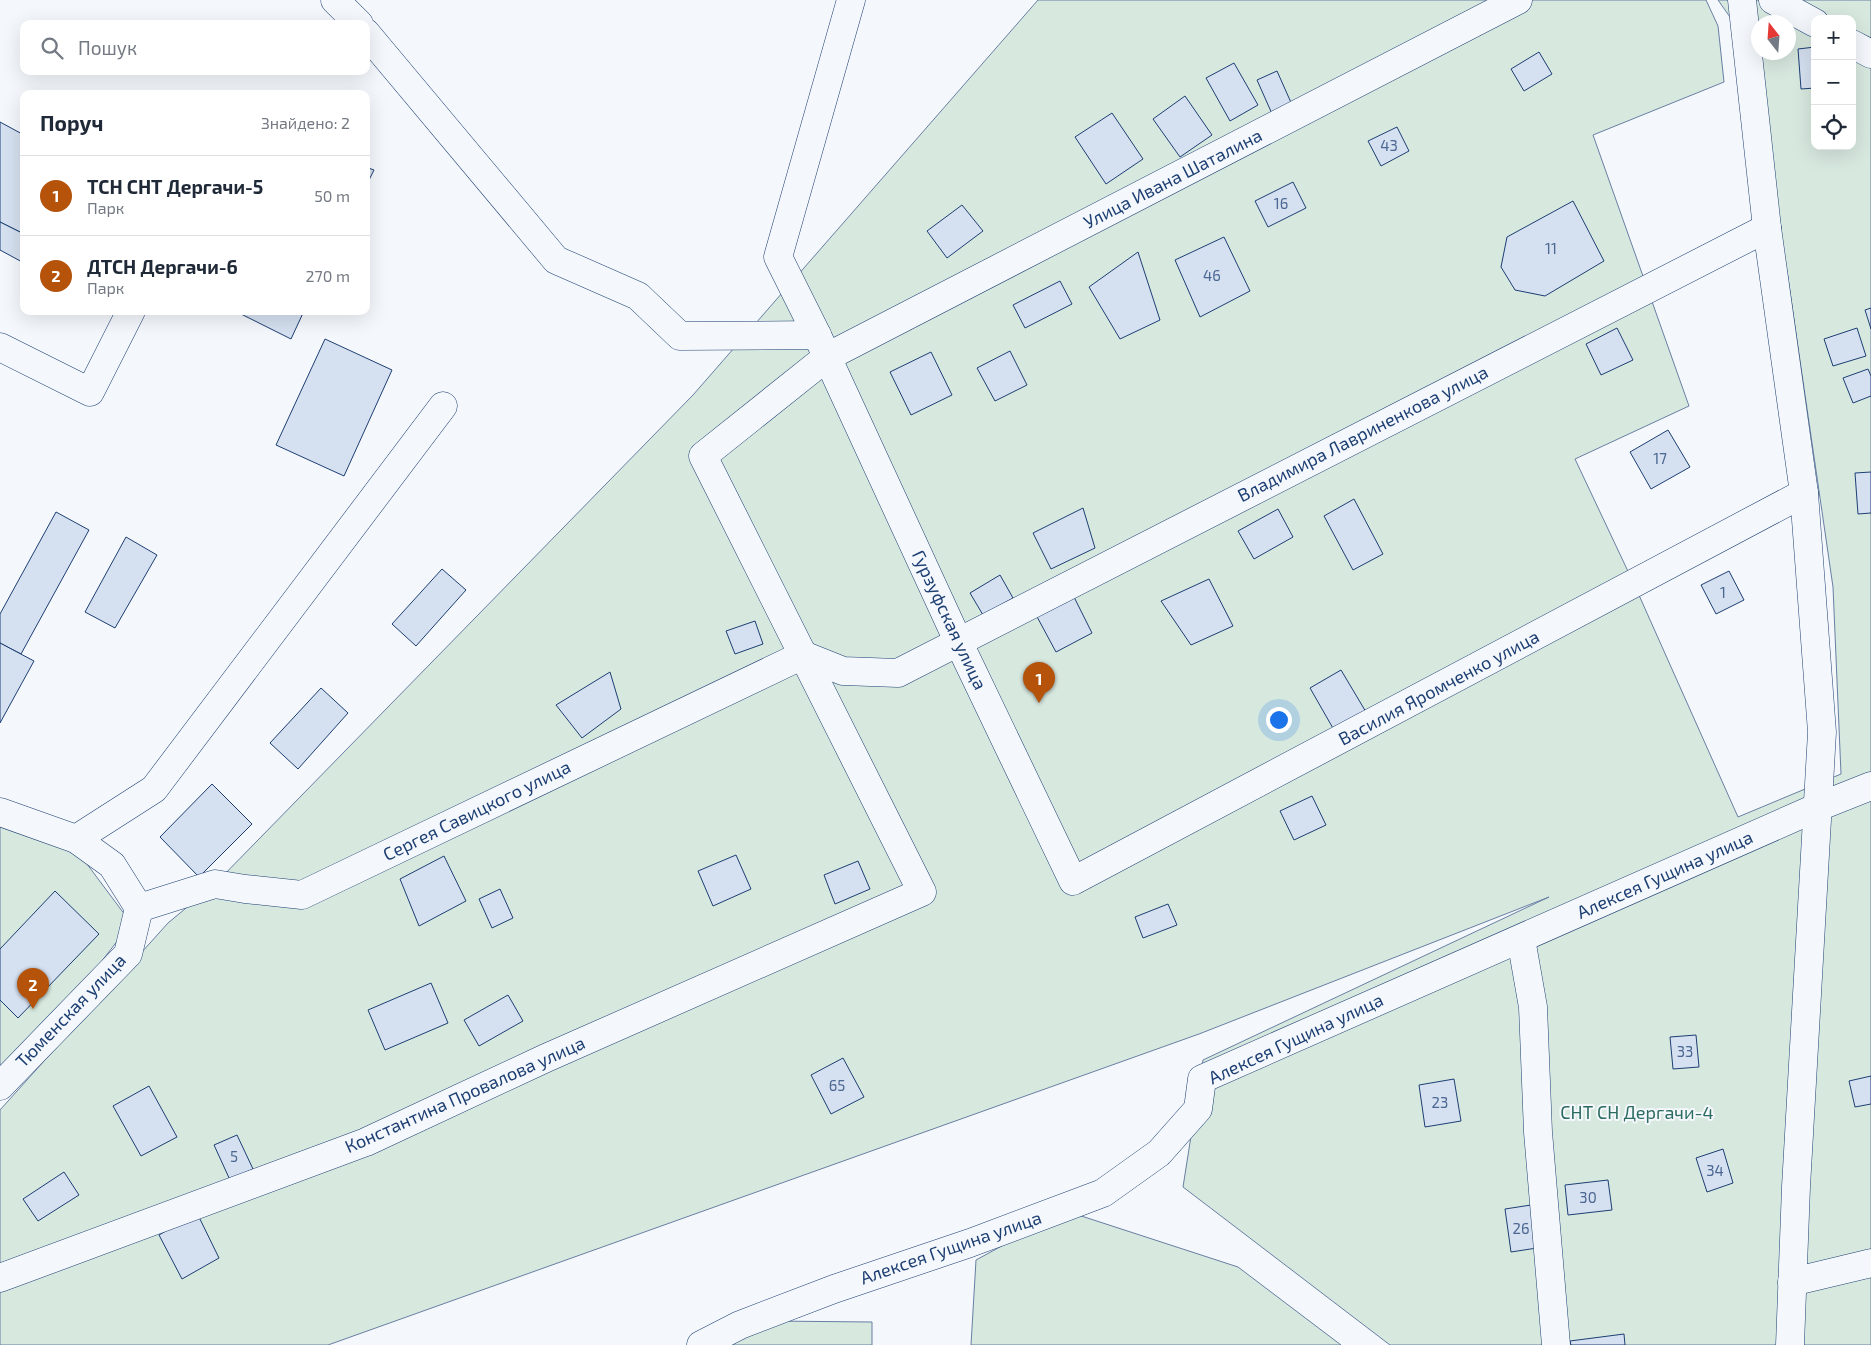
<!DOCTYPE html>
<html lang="uk">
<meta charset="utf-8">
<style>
:root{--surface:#fff;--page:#f2f2f3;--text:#1f2937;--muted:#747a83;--line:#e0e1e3;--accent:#b45309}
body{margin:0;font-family:"Exo 2",sans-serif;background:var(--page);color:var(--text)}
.controls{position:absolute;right:15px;top:15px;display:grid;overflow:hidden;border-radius:10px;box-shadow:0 5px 20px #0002}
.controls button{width:45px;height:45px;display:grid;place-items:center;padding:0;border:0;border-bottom:1px solid var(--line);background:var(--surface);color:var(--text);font:25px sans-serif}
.compass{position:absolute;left:1751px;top:15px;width:45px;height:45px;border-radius:50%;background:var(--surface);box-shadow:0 5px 20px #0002;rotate:343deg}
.you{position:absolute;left:1278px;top:719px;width:18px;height:18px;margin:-12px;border:4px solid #fff;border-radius:50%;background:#1a73e8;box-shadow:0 0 0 8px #1a73e833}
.badge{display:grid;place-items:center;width:32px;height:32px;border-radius:50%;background:var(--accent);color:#fff;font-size:16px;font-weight:700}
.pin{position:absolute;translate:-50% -41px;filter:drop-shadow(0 1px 2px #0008)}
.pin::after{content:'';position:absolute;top:26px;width:18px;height:15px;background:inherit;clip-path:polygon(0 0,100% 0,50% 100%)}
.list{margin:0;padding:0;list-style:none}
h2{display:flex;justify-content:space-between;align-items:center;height:65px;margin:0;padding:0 20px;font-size:21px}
h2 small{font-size:16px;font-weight:400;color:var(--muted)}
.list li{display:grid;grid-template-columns:32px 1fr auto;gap:15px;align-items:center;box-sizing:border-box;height:80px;padding:0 20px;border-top:1px solid var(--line)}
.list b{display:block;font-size:19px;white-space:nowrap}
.list p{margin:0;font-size:16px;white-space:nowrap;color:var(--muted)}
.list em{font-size:16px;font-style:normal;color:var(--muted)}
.icon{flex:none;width:28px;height:28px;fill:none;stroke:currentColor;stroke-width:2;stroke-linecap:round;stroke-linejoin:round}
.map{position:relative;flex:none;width:1871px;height:1345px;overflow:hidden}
.search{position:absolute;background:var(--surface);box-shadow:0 5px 20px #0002;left:20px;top:20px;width:350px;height:55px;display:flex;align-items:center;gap:12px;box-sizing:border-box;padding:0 18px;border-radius:10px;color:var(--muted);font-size:19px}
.panel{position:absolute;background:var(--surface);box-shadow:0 5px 20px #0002;left:20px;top:90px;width:350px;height:225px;border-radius:10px}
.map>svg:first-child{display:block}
.green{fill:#d7e8df;stroke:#687fa3;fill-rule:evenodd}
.building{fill:#d5e0f0;stroke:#1d3f73}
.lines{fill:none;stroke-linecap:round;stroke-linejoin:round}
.minor-casing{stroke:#1d3f73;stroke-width:29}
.minor{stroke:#f4f7fb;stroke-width:28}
.labels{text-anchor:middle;stroke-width:4;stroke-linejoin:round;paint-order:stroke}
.number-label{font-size:15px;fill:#4b6792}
.street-label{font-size:18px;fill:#1d3f73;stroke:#f4f7fb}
.park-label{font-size:18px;fill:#2c6c60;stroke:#f4f7fb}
</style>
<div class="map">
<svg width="1871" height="1345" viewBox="0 0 1871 1345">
<rect width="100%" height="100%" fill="#f4f7fb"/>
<g class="green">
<path d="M1038 0H1706L1718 26 1724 82 1593 135 1689 406 1575 459 1634 584 1738 817 1841 774 1833 587 1788 278 1749 44 1718 0H1871V1345H1390L1183 1187 1203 1060 1549 897 1199 1034 328 1345H0V1110L168 923 215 884 693 395ZM1815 19H1852V146H1815ZM1758 22H1788V52H1758Z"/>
<polygon points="0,820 78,852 131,923 0,1094"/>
<polygon points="1066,1211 1238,1267 1341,1345 971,1345 976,1260"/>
<polygon points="769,1321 872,1322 872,1345 732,1345"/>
</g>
<g class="building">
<polygon points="1815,47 1815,88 1801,89 1798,49"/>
<polygon points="1539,52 1552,74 1524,91 1511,69"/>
<polygon points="1234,63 1258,105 1230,121 1206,78"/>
<polygon points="1277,71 1293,107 1273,116 1257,80"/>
<polygon points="1185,96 1212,135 1180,157 1153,119"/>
<polygon points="1112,113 1143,159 1106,184 1075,137"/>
<polygon points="0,122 24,135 24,234 0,222"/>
<polygon points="1397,127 1409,151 1381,166 1368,141"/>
<polygon points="366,167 374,170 366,186"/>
<polygon points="1293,182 1306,208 1268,227 1255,201"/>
<polygon points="1573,201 1604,261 1545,296 1515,290 1501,267 1507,237"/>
<polygon points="962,205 983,231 947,258 927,231"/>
<polygon points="0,222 24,234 24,263 0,250"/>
<polygon points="1224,237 1250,291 1200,317 1175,260"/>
<polygon points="1138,252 1160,320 1120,339 1089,287"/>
<polygon points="1060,281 1072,304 1025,328 1013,305"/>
<polygon points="1871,308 1871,329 1865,310"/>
<polygon points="235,311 304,311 291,339"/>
<polygon points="1617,328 1633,360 1601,375 1586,344"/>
<polygon points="1857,328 1866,356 1833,366 1824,339"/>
<polygon points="325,339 392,370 344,476 276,445"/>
<polygon points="1010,351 1027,385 995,401 977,368"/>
<polygon points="931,352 952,395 911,415 890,372"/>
<polygon points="1868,369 1871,376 1871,396 1853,403 1843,378"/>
<polygon points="1668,430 1690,467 1651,489 1630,452"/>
<polygon points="1871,472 1871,513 1858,514 1855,473"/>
<polygon points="1354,499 1383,554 1353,570 1324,516"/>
<polygon points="1083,508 1095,548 1051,569 1033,533"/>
<polygon points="1278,509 1293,537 1254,559 1238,531"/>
<polygon points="56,512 89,530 21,654 0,643 0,614"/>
<polygon points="126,537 157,555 115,628 85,612"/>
<polygon points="442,569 466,590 416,646 392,624"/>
<polygon points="1729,571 1744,600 1716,614 1701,585"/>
<polygon points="1000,575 1013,598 983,615 970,593"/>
<polygon points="1209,579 1233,626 1191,645 1161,601"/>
<polygon points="1072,593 1092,633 1056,652 1035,613"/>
<polygon points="755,621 763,644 735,654 726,631"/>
<polygon points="0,643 34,661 0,723"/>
<polygon points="1341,670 1366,712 1334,730 1310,688"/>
<polygon points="610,672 621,709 582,738 556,705"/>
<polygon points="321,688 348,713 298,769 270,743"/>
<polygon points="212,784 252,824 199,877 160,837"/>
<polygon points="1312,796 1326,825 1294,840 1280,811"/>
<polygon points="736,855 751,889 713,906 698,871"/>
<polygon points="444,856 466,901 419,926 400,879"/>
<polygon points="858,861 870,889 835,904 824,875"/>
<polygon points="500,889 513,918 492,928 479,899"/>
<polygon points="55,891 99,934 18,1018 0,1000 0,949"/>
<polygon points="1168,904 1177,925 1143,938 1135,917"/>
<polygon points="431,983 448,1023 385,1050 368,1010"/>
<polygon points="508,995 523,1021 479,1046 464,1020"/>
<polygon points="1696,1035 1699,1067 1673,1069 1670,1037"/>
<polygon points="843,1058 864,1097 831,1114 811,1075"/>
<polygon points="1871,1076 1871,1104 1855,1107 1849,1081"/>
<polygon points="1454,1079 1461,1121 1425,1127 1419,1085"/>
<polygon points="149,1086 177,1137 141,1156 113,1106"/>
<polygon points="237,1135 253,1169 230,1180 214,1145"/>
<polygon points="1723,1149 1733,1183 1707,1192 1696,1158"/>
<polygon points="64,1172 79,1195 38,1221 23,1199"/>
<polygon points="1608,1180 1612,1210 1568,1215 1565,1185"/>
<polygon points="1531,1205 1537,1248 1511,1252 1505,1209"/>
<polygon points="197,1213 219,1258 182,1279 159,1235"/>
<polygon points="1624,1334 1625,1345 1571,1345 1570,1341"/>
</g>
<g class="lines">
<defs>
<g id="minor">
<polyline points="335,0 359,24"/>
<polyline points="851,0 778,257 817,335 958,641 1073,881 1804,493"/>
<polyline points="1742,0 1767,228 1804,493 1822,732 1796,1187 1790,1345"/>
<polyline points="1773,0 1815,23"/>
<polyline points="366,33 556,260 638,296 680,336 817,335"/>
<polyline points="1852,44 1871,54"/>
<polyline points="0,347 90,392 131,311"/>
<polyline points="0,812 76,839 154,789 443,406"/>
<polyline points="139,908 215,884 245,889 302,895 803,655 843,671 898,673 1767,228"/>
<polyline points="1521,939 1533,1007 1538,1132 1556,1345"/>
<polyline points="0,1086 128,954 139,908 112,865 76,839"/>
<polyline points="0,1278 366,1142 546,1058 922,892 703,456 827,357 1518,0"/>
<polyline points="1792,1282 1871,1263"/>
<polyline points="701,1345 740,1325 834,1289 970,1243 1103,1193 1159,1153 1198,1109 1202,1079 1818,807 1871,786"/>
</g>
</defs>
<use href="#minor" class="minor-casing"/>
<use href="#minor" class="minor"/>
</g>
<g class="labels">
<g class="number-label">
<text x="1389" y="151">43</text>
<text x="1281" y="209">16</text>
<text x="1551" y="254">11</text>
<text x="1212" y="281">46</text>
<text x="1660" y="464">17</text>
<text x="1723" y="598">1</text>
<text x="1685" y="1057">33</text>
<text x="837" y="1091">65</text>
<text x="1440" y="1108">23</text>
<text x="234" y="1162">5</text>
<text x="1715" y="1176">34</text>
<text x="1588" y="1203">30</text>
<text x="1521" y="1234">26</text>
</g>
<g class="street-label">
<text transform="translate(1173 179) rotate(-27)" y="6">Улица Ивана Шаталина</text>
<text transform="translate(1363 434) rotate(-27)" y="6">Владимира Лавриненкова улица</text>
<text transform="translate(949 620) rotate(65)" y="6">Гурзуфская улица</text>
<text transform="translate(1439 688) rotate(-28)" y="6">Василия Яромченко улица</text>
<text transform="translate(477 811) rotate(-26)" y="6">Сергея Савицкого улица</text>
<text transform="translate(1665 875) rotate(-24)" y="6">Алексея Гущина улица</text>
<text transform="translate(71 1011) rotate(-46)" y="6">Тюменская улица</text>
<text transform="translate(1296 1039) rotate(-25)" y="6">Алексея Гущина улица</text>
<text transform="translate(465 1095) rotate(-24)" y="6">Константина Провалова улица</text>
<text transform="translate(951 1248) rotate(-19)" y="6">Алексея Гущина улица</text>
</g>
<g class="park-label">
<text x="1637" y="1119">СНТ СН Дергачи-4</text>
</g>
</g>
</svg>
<div class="controls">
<button>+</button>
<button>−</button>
<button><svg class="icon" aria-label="locate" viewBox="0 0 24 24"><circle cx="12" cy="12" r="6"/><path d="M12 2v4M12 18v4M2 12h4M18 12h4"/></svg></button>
</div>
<svg class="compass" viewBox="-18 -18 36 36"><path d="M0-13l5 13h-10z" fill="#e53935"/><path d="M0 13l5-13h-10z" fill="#747a83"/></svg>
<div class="you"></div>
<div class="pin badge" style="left:1039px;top:703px">1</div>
<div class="pin badge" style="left:33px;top:1009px">2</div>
<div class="search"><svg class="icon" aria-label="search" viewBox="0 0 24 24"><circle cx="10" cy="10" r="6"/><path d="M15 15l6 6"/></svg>Пошук</div>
<section class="panel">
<h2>Поруч<small>Знайдено: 2</small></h2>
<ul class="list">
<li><span class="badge">1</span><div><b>ТСН СНТ Дергачи-5</b><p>Парк</p></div><em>50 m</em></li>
<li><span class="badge">2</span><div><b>ДТСН Дергачи-6</b><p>Парк</p></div><em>270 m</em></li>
</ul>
</section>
</div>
